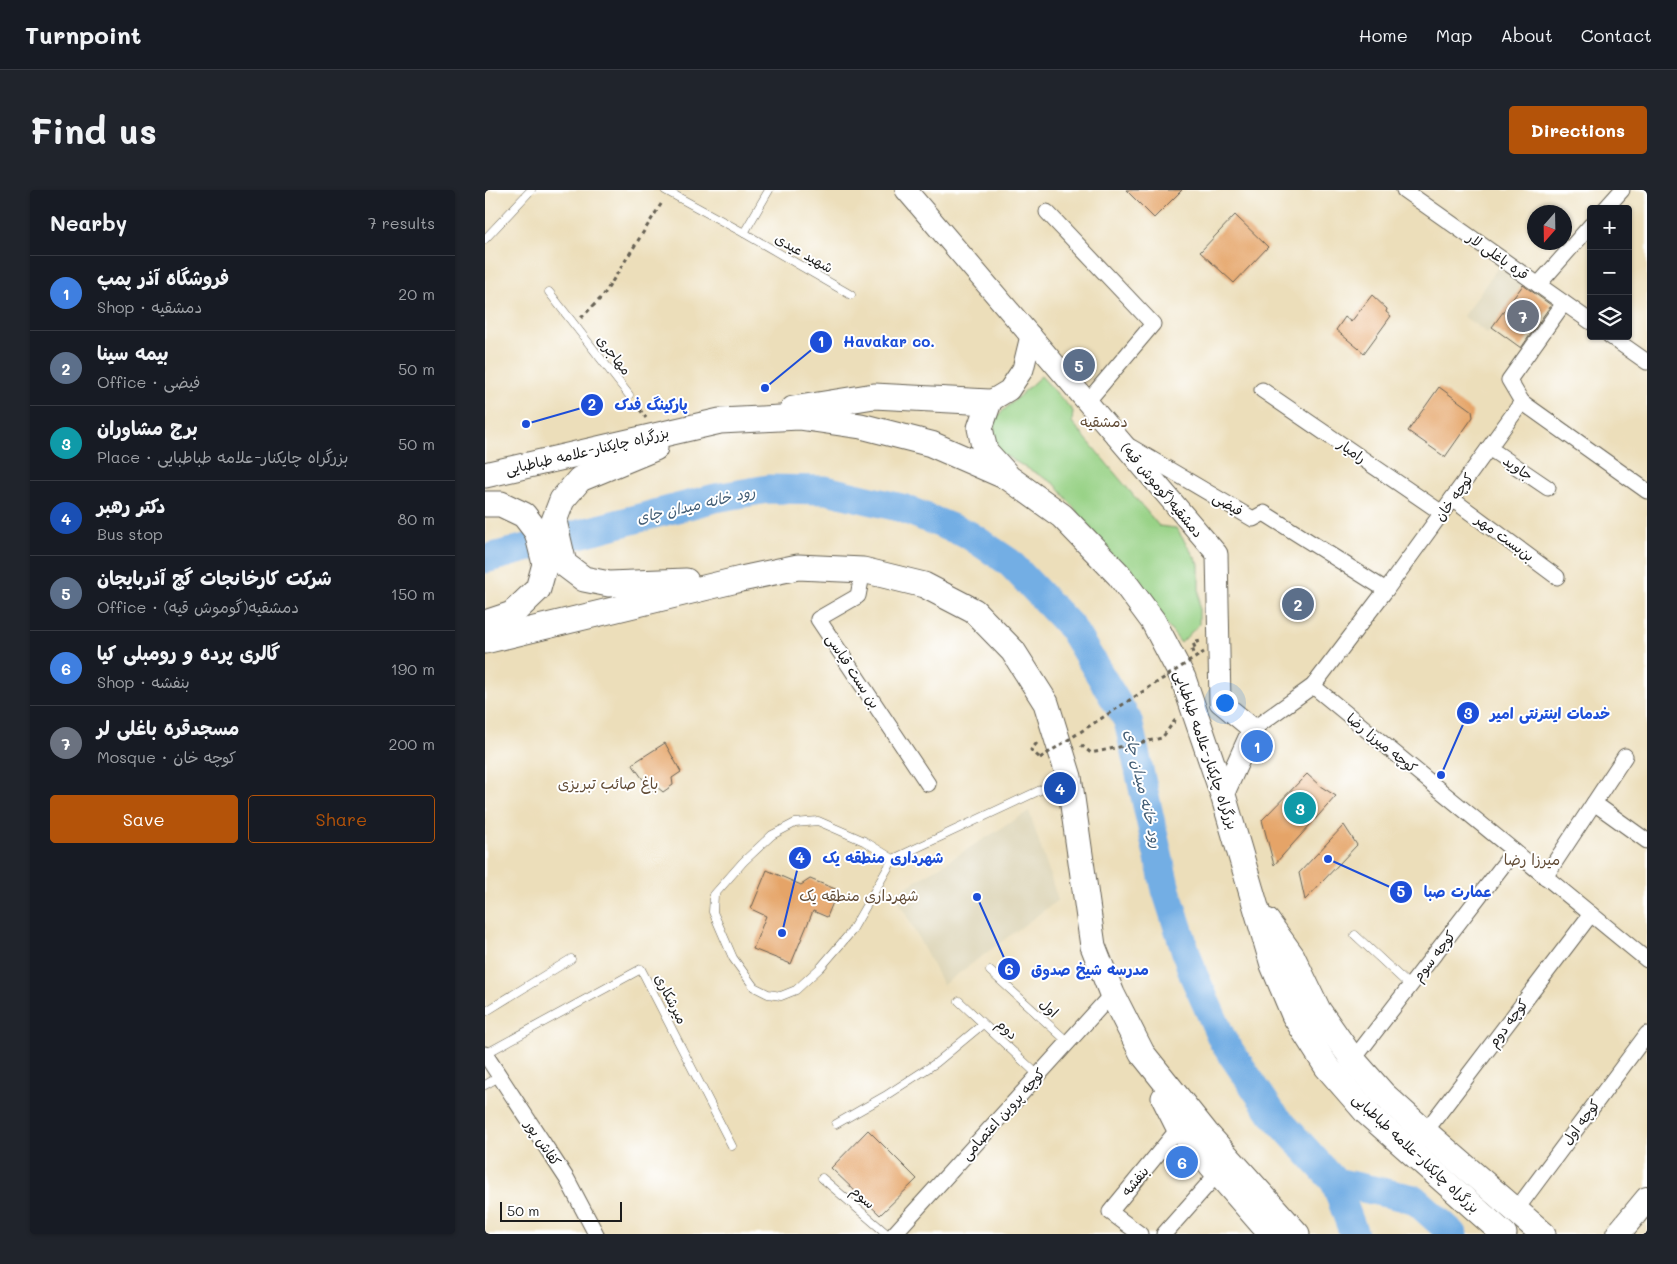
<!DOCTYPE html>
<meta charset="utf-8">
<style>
:root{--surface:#171b24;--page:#20242c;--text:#f1f3f6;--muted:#9ea1a6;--line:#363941;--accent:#b45309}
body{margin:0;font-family:Mali,"Playpen Sans Arabic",sans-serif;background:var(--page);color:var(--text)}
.controls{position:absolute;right:15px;top:15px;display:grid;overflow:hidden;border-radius:5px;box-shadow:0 1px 4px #0004}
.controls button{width:45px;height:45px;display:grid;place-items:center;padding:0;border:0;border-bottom:1px solid var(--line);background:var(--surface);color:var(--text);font:25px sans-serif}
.compass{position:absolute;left:1042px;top:15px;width:45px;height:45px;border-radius:50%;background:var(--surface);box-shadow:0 1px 4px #0004;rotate:200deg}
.scale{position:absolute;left:15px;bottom:12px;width:122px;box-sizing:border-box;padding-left:5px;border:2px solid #1c1c1c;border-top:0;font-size:14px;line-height:18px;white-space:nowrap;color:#1c1c1c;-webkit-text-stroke:4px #fff;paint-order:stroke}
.you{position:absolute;left:739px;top:512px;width:18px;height:18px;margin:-12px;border:4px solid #fff;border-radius:50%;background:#1a73e8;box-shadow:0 0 0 8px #1a73e833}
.badge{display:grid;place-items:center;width:32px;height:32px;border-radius:50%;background:var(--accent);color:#fff;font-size:16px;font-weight:700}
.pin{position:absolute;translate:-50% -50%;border:2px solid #fff;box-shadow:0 1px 5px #0006}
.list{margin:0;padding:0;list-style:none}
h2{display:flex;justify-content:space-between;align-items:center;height:65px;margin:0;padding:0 20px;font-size:21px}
h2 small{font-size:16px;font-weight:400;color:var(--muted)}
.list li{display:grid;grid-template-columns:32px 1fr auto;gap:15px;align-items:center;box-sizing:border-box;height:75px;padding:0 20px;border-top:1px solid var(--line)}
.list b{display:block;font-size:19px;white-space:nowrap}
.list p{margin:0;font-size:16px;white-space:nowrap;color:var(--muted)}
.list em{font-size:16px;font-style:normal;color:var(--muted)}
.actions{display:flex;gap:10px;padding:15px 20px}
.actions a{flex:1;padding:11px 0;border:1px solid var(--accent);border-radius:5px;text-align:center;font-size:18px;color:var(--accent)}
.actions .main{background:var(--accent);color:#fff}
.icon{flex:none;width:28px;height:28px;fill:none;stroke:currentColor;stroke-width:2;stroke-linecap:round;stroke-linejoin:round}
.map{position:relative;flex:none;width:1162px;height:1044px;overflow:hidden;border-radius:5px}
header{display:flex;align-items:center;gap:30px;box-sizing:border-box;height:70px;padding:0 25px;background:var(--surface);border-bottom:1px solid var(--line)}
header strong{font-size:24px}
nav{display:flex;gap:28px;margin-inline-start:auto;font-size:18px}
.intro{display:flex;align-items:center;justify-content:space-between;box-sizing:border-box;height:120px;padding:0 30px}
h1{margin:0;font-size:35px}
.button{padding:12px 22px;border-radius:5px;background:var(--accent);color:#fff;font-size:18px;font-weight:700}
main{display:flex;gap:30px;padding:0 30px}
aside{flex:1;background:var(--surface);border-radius:5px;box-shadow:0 1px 4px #0004}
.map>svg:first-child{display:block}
.built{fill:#dbd3b4}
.green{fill:#98d286;stroke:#5a7751}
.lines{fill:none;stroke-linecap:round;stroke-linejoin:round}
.river{stroke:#73aee4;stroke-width:29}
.building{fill:#e5a467}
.service-casing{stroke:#656053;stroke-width:9}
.minor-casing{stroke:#656053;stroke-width:17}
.secondary-casing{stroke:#656053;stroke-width:23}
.primary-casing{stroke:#656053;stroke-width:26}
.trunk-casing{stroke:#656053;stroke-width:27}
.path{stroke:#656053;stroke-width:3;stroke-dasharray:4 4;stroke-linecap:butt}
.service{stroke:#fff;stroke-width:8}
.minor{stroke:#fff;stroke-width:15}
.secondary{stroke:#fff;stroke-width:21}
.primary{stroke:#fff;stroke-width:24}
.trunk{stroke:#fff;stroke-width:25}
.path-bridge{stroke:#656053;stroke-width:3;stroke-dasharray:4 4;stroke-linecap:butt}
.labels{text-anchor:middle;stroke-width:4;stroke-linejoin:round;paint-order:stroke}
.street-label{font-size:14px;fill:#1c1c1c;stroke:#fff}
.neighbourhood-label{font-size:15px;fill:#624c36;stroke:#fff}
.water-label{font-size:15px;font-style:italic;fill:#435e76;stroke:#fff}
.leader{fill:none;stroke:#1d4ed8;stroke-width:2}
.callout-dot{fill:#1d4ed8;stroke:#fff;stroke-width:2}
.mark-label{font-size:15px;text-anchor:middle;font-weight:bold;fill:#fff}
.callout-label{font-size:15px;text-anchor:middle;font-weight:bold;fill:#1d4ed8;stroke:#fff;stroke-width:4;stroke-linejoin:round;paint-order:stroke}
</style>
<header>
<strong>Turnpoint</strong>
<nav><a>Home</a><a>Map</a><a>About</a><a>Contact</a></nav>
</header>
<div class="intro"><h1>Find us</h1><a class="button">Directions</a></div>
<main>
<aside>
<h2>Nearby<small>7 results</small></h2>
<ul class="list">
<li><span class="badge" style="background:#3f7fe0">1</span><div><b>فروشگاه آذر پمپ</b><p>Shop · دمشقیه</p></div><em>20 m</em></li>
<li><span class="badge" style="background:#5c6f8a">2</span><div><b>بیمه سینا</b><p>Office · فیضی</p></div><em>50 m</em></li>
<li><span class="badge" style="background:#0f9aa8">3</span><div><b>برج مشاوران</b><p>Place · بزرگراه چایکنار-علامه طباطبایی</p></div><em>50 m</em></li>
<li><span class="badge" style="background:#1a4fb4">4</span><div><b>دکتر رهبر</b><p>Bus stop</p></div><em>80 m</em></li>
<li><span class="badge" style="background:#5c6f8a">5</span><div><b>شرکت کارخانجات گچ آذربایجان</b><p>Office · دمشقیه(گوموش قیه)</p></div><em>150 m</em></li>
<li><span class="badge" style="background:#3f7fe0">6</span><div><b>گالری پرده و رومبلی کیا</b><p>Shop · بنفشه</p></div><em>190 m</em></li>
<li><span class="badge" style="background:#6b7280">7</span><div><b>مسجدقره باغلی لر</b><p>Mosque · کوچه خان</p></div><em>200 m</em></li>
</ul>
<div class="actions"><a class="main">Save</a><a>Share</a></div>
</aside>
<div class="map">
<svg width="1162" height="1044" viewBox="0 0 1162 1044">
<rect width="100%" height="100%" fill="#fff"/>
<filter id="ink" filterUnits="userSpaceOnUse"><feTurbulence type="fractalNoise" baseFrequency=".02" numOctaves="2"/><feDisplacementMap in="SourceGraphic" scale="10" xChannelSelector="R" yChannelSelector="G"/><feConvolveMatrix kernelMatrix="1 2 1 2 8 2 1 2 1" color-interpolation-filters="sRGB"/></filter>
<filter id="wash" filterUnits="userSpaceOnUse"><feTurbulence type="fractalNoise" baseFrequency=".0096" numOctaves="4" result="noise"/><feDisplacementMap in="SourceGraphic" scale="20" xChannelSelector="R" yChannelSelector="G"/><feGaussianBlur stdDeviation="1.12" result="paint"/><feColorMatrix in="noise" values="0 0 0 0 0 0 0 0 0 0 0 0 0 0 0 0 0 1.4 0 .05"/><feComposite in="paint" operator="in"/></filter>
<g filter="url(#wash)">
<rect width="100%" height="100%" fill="#ecdeba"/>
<g class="built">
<polygon points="1015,75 1039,94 1003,144 978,126"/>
<polygon points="544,621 573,710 458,795 410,704"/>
</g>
<polygon class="green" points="556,186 588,221 587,232 674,336 691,338 714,374 714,434 696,453 570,294 512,261 508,230"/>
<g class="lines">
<g class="river">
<polyline points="0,369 230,308 283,299 341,300 417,318 484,345 524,372 586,437 643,531 681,700 708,784 738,851 787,923 850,992 929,1009 968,1044"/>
<polyline points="850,992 869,1044"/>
</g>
</g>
<g id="blocks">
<g class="building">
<polygon points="641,0 697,0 669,28"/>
<polygon points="750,25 783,57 749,93 715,62"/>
<polygon points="1038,95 1066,115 1036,158 1007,137"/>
<polygon points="887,105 902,119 901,122 906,126 879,163 851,140 860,127 866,132"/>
<polygon points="954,197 987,221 988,227 960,267 923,241"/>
<polygon points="180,553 196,582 187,588 188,595 178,602 172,597 167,602 147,574"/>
<polygon points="822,584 835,596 851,606 789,675 777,630"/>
<polygon points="859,635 872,655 820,710 814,683"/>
<polygon points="282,680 316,695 325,689 353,700 342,727 328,721 306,774 268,759 281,726 266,719"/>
<polygon points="383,940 432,989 395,1025 346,978"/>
</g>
</g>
</g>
<g filter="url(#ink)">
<use href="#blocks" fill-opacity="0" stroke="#656053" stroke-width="1"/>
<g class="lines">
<defs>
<g id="service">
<polyline points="180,0 259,43 366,105"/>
<polyline points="259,43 284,0"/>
<polyline points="0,49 46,0"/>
<polyline points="64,102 144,205"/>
<polyline points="408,669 366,742 336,777 311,800 296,806 283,804 269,797 248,768 228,722 229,705 258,672 287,645 310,633 333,631 379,651 408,669 579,589"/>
<polyline points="870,745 925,796"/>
<polyline points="505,781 583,852"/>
<polyline points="474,811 553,885"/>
<polyline points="0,822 86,769"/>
<polyline points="0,864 156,779 247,956"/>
<polyline points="0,895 14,887"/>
<polyline points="351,934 400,906 451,873 498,834"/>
<polyline points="337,988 402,1044"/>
</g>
<g id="minor">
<polyline points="919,0 1106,132"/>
<polyline points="1120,19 1137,0"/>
<polyline points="562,22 668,134 602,212"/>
<polyline points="1053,95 1106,35"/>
<polyline points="1125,146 1162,172"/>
<polyline points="777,200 957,323"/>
<polyline points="1037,212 1162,301"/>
<polyline points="646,257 768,329 779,323 901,400"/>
<polyline points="1004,258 1063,298"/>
<polyline points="967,309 1072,387"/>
<polyline points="378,380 373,406 333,429 443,594"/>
<polyline points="828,496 1162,770"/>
<polyline points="768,539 828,496 901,400 1037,212 1024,190 1079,113"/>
<polyline points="1109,613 1162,651"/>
<polyline points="1060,687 1140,566"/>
<polyline points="0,864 82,989 111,1044"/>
<polyline points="868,870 1029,661"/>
<polyline points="940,942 1106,724"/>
<polyline points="1031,1020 1162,844"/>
<polyline points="409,1044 627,804"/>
<polyline points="655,1044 625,1022 694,938"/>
<polyline points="679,1044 733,983"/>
</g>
<g id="secondary">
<polyline points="421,0 732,364 735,512 768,539 738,605"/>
<polyline points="504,212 524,200 538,179 546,146"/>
</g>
<polyline id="primary" points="1133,1044 1162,1009"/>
<g id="trunk">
<polyline points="308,219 389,206 504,212 495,238 500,261 520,283"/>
<polyline points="170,258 95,289 77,310 69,331 79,374 99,389 124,394 201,391"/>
<polyline points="0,285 235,231 314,227 376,236 446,254 524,288 577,326 634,385 668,431 698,488 738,605 788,775 809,825 842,877 882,923 1019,1044"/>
<polyline points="0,314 16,314 39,325 52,342 60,374 53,399 27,424 0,433"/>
<polyline points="0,451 256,389 313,377 378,380 439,395 489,421 528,461 561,513 584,587 608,756 627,804 657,863 721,943 812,1044"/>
<polyline points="782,731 807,766 833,820 868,870 898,904 940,942 1058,1044"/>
<polyline points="679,908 694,938 786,1044"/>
</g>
</defs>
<use href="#service" class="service-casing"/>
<use href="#minor" class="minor-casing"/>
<use href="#secondary" class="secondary-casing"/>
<use href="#primary" class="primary-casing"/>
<use href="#trunk" class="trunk-casing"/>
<g class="path">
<polyline points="96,128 118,106 178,11"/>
<polyline points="150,213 161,228"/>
<polyline points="706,462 711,460 708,453 716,451"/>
<polyline points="552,555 551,554 546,560 555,568"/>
<polyline points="596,555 606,563 677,548 691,529"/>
</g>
<use href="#service" class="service"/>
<use href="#minor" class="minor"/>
<use href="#secondary" class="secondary"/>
<use href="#primary" class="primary"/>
<use href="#trunk" class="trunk"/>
<polyline class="path-bridge" points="555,568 719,462"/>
</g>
</g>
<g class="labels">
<g class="street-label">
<text transform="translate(319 63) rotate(30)" y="5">شهید عیدی</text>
<text transform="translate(1013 66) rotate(35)" y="5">قره باغلی لار</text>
<text transform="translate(129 165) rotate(52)" y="5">مهاجری</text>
<text transform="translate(102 261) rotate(-13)" y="5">بزرگراه چایکنار-علامه طباطبایی</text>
<text transform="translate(867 261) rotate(35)" y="5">رامیار</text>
<text transform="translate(1033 278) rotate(34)" y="5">جاوید</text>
<text transform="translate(677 300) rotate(50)" y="5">دمشقیه(گوموش قیه)</text>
<text transform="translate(969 307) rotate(-54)" y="5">کوچه خان</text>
<text transform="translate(743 314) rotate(31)" y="5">فیضی</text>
<text transform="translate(1020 348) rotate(36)" y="5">بن‌بست مهر</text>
<text transform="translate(368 481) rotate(57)" y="5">بن بست قیاسی</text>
<text transform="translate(897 553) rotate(39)" y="5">کوچه میرزا رضا</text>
<text transform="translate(721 560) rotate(71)" y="5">بزرگراه چایکنار-علامه طباطبایی</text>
<text transform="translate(949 766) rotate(-52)" y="5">کوچه سوم</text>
<text transform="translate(186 809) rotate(63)" y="5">میرشکاری</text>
<text transform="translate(564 818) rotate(43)" y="5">اول</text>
<text transform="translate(1023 833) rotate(-53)" y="5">کوچه دوم</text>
<text transform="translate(522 839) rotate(43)" y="5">دوم</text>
<text transform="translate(518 924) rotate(-48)" y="5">کوچه پروین اعتصامی</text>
<text transform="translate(1096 932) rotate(-53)" y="5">کوچه اول</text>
<text transform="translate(58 953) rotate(56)" y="5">کفاش پور</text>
<text transform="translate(931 963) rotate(43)" y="5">بزرگراه چایکنار-علامه طباطبایی</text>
<text transform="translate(650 991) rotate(-50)" y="5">بنفشه</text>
<text transform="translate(378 1007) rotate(41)" y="5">سوم</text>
</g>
<g class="neighbourhood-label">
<text x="619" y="237">دمشقیه</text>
<text x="123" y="599">باغ صائب تبریزی</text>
<text x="1047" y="675">میرزا رضا</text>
<text x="374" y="711">شهرداری منطقه یک</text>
</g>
<g class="water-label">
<text transform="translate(211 315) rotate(-13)" y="5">رود خانه میدان چای</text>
<text transform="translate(658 599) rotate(77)" y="5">رود خانه میدان چای</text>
</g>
</g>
<path class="leader" d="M280 198L336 152M41 234L107 215M956 585L983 523M297 743L315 668M843 669L916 702M492 707L524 779"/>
<g class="callout-dot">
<circle cx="280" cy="198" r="5"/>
<circle cx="41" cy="234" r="5"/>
<circle cx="956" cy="585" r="5"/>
<circle cx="297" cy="743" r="5"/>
<circle cx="843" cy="669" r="5"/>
<circle cx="492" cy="707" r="5"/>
<circle cx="336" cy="152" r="12"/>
<circle cx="107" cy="215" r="12"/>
<circle cx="983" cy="523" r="12"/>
<circle cx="315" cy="668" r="12"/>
<circle cx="916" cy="702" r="12"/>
<circle cx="524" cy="779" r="12"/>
</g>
<g class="mark-label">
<text x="336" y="157">1</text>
<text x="107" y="220">2</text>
<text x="983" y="529">3</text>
<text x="315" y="673">4</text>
<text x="916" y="707">5</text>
<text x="524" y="785">6</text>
</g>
<g class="callout-label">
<text x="404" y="157">Havakar co.</text>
<text x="166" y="220">پارکینگ فدک</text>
<text x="1065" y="529">خدمات اینترنتی امیر</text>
<text x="398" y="673">شهرداری منطقه یک</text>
<text x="973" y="707">عمارت صبا</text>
<text x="605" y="785">مدرسه شیخ صدوق</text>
</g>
</svg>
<div class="controls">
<button>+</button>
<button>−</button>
<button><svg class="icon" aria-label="layers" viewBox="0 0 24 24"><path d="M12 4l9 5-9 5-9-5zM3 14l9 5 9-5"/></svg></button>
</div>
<svg class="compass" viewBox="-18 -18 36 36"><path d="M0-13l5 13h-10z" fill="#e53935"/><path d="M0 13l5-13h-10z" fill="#9ea1a6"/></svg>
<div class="scale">50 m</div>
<div class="you"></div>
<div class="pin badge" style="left:772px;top:556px;background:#3f7fe0">1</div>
<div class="pin badge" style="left:813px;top:414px;background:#5c6f8a">2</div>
<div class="pin badge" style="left:815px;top:618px;background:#0f9aa8">3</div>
<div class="pin badge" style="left:575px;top:598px;background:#1a4fb4">4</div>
<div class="pin badge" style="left:594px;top:175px;background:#5c6f8a">5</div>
<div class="pin badge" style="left:697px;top:972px;background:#3f7fe0">6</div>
<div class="pin badge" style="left:1038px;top:126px;background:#6b7280">7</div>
</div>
</main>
